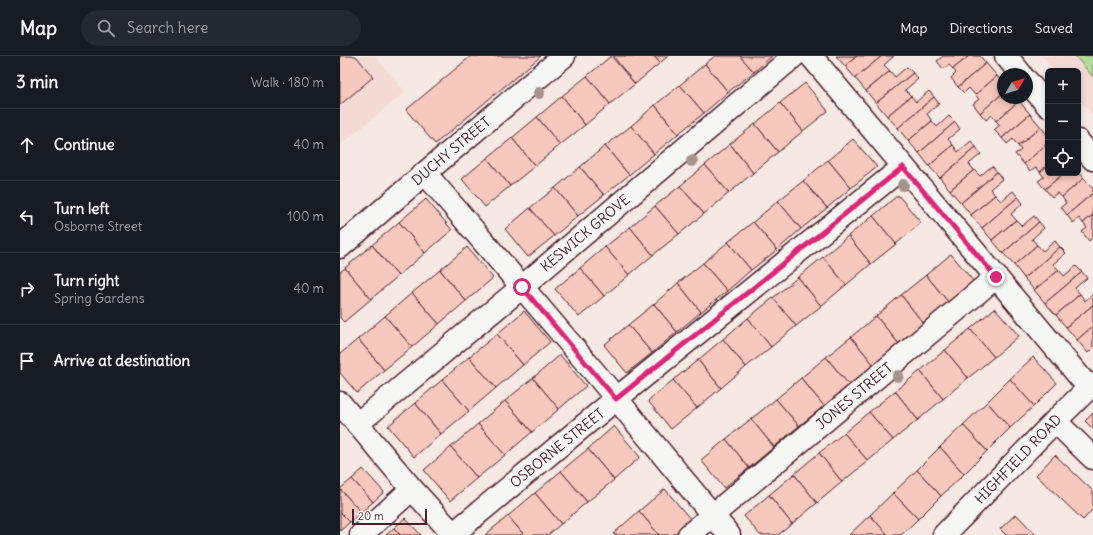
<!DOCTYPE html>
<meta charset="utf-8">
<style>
:root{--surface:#171b24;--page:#242831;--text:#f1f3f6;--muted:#9ea1a6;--line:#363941}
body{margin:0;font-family:Delius,sans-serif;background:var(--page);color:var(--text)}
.controls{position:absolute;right:12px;top:12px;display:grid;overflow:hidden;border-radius:6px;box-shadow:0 2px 6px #0003}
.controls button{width:36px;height:36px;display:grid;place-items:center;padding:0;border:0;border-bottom:1px solid var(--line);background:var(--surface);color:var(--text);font:20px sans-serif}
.compass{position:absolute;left:657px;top:12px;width:36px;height:36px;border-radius:50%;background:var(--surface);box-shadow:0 2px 6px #0003;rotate:52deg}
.scale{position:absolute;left:12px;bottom:10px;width:75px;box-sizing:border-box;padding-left:4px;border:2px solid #4a1f2b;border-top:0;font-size:11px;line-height:14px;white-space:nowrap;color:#4a1f2b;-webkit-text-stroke:3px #f6f6f2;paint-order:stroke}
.stop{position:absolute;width:12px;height:12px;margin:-9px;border:3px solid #db2777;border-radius:50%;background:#fff}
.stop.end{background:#db2777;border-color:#fff;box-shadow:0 1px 4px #0008}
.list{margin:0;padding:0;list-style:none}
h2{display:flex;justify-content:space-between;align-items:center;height:52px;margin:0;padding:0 16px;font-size:17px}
h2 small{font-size:13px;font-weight:400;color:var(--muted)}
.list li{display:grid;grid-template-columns:26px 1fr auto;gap:12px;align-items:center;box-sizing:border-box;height:72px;padding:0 16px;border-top:1px solid var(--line)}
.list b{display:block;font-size:15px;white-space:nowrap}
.list p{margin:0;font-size:13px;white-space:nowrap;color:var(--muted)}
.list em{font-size:13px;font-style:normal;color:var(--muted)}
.icon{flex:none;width:22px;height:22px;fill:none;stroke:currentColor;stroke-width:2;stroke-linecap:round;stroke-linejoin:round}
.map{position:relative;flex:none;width:753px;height:479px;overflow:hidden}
header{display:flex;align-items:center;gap:24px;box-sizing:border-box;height:56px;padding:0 20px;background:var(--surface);border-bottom:1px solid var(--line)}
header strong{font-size:19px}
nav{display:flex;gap:22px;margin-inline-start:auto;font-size:14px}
.search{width:280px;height:36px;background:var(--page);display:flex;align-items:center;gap:10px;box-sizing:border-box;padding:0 14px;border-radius:22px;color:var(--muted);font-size:15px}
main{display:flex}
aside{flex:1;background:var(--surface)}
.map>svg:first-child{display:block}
.built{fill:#f3dad4}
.green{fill:#b1db98;stroke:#7e7d62}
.building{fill:#f7c8be;stroke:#4a1f2b}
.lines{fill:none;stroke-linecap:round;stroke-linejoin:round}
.street-casing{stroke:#4a1f2b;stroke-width:25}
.street{stroke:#f6f6f2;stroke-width:22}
.tree{fill:#a6938c}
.route{stroke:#db2777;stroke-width:5}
.labels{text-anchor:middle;stroke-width:3.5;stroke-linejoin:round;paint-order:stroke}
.street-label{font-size:14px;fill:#4a1f2b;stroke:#f6f6f2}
</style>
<header>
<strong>Map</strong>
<div class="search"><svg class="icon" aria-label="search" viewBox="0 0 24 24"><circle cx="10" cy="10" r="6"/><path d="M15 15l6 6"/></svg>Search here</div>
<nav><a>Map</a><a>Directions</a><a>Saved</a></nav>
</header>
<main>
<aside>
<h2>3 min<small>Walk · 180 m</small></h2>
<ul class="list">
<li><svg class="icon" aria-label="ahead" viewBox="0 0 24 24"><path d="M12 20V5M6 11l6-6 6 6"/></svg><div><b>Continue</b></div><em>40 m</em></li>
<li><svg class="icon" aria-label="left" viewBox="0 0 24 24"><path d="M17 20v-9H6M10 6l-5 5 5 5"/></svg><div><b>Turn left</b><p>Osborne Street</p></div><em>100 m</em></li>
<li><svg class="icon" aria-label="right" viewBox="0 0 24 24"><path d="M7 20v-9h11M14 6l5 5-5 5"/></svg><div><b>Turn right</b><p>Spring Gardens</p></div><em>40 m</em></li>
<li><svg class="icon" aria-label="arrive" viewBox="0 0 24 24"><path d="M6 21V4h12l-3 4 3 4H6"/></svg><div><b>Arrive at destination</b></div></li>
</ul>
</aside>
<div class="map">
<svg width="753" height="479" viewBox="0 0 753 479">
<rect width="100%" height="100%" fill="#f6e8e2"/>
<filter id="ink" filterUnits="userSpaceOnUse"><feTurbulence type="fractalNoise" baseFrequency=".025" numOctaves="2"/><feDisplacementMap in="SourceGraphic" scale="8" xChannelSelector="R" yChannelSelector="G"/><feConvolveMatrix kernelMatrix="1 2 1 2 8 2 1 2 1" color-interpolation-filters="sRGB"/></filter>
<g filter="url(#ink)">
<g class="built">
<polygon points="0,0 35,0 65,36 0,89"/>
<polygon points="702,0 753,0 753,59 738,42 738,15 715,15"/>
</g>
<polygon class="green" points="735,0 753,0 753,21"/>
<g class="building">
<polygon points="0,0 16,0 33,21 0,49"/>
<polygon points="131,0 201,0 95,88 66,54"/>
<polygon points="271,0 295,28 270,48 247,20"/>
<polygon points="273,0 314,0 320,7 295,28"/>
<polygon points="314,0 328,0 320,7"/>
<polygon points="375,0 400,0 414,16 388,36 365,8"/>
<polygon points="400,0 432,0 414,16"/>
<polygon points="496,0 517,0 505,10"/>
<polygon points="517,0 542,0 515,22 505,10"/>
<polygon points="542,0 554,0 544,9 550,15 526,35 515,22"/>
<polygon points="603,0 629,0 613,13 609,9 603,13 597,5"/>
<polygon points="629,0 640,0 646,7 618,31 611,22 616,17 613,13"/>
<polygon points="646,7 657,20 635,39 629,32 624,37 618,31"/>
<polygon points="365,8 388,36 364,57 340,29"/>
<polygon points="567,11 573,17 536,47 526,35 550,15 555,21"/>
<polygon points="573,17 578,23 565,34 571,40 547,60 536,47"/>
<polygon points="247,20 270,48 245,69 222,40"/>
<polygon points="657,20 663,27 663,37 640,57 633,48 639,43 635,39"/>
<polygon points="465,27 488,55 463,75 440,47"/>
<polygon points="340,29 364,57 338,78 315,49"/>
<polygon points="589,35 594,41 558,72 547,60 571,40 576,46"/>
<polygon points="663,37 663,42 676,42 679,45 656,65 652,59 646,64 640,57"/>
<polygon points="222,40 245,69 220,89 197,61"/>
<polygon points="594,41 599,48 587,58 592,65 568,85 558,72"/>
<polygon points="679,45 690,58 662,82 654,74 660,69 656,65"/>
<polygon points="440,47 463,75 438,96 415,68"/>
<polygon points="315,49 338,78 314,98 291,70"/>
<polygon points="690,58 701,71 678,90 673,83 667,88 662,82"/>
<polygon points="609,60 615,66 579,97 568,85 592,65 597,71"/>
<polygon points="197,61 220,89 195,110 172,82"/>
<polygon points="615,66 620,73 608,83 613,89 589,110 579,97"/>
<polygon points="415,68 438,96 413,117 390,88"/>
<polygon points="291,70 314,98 289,119 265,90"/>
<polygon points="701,71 708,80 708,87 684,108 675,98 681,94 678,90"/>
<polygon points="172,82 195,110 170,130 147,102"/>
<polygon points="513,83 537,111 511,132 488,104"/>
<polygon points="631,85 636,91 600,122 589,110 613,89 618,96"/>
<polygon points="708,87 708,109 700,116 696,111 690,115 684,108"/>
<polygon points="390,88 413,117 389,137 365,109"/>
<polygon points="265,90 289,119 264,139 240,111"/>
<polygon points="636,91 641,98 629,108 634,114 610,134 600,122"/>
<polygon points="147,102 170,130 145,151 122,123"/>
<polygon points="488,104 511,132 487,152 463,125"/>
<polygon points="365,109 389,137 364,158 340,130"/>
<polygon points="708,109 708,117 724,117 705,133 698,125 704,121 700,116"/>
<polygon points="652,110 657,116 621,147 610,134 634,114 640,120"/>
<polygon points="240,111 264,139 238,160 215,132"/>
<polygon points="738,115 744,122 722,141 717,137 712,141 705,133 724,117 738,117"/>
<polygon points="657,116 662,123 650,133 655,139 631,159 621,147"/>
<polygon points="744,122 753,133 753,137 727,159 721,151 726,147 722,141"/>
<polygon points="463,125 487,152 461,173 438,145"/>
<polygon points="340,130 364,158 339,178 315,150"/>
<polygon points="215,132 238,160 214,180 190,152"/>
<polygon points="673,135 678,141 642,172 631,159 655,139 661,145"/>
<polygon points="753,137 753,159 743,167 739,162 733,167 727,159"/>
<polygon points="558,139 581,167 556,188 533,160"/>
<polygon points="678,141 683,147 671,158 676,164 652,184 642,172"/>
<polygon points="86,143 112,174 85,197 59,166"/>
<polygon points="438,145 461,173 437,194 413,166"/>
<polygon points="315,150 339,178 313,199 290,171"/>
<polygon points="190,152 214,180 188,201 165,173"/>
<polygon points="753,159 753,181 749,185 742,176 747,172 743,167"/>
<polygon points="533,160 556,188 531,208 508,180"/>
<polygon points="694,160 699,166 663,197 652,184 676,164 682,170"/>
<polygon points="59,166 85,197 58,220 32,189"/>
<polygon points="413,166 437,194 411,214 388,186"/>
<polygon points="699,166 704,172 692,183 697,189 674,209 663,197"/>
<polygon points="290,171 313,199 289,219 265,191"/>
<polygon points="508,180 531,208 506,229 483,201"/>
<polygon points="715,185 720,191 684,222 674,209 697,189 703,195"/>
<polygon points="388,186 411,214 387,235 363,207"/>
<polygon points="32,189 58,220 31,243 5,212"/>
<polygon points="127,191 153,222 126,245 100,214"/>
<polygon points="265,191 289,219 264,240 240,212"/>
<polygon points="720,191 726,197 713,208 719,214 694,234 684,222"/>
<polygon points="611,198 634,226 609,247 586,219"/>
<polygon points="483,201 506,229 481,250 458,221"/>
<polygon points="363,207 387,235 361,256 338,227"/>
<polygon points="736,210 742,216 705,247 694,234 719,214 724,220"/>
<polygon points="5,212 31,243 4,266 0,262 0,216"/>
<polygon points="240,212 264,240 239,261 215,233"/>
<polygon points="100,214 126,245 99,268 72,237"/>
<polygon points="742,216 747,222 735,232 740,238 716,259 705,247"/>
<polygon points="586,219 609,247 584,268 561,239"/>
<polygon points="458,221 481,250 456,270 433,242"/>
<polygon points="338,227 361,256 337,276 314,248"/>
<polygon points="72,237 99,268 72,291 45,260"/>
<polygon points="740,238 745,245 753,238 753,249 726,271 716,259"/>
<polygon points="561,239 584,268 559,288 536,260"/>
<polygon points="433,242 456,270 431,291 408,262"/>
<polygon points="314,248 337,276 312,297 288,269"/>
<polygon points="753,249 753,270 737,284 726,271"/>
<polygon points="655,252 679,280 654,301 630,273"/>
<polygon points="184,255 210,286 183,309 157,278"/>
<polygon points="45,260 72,291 44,314 18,283"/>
<polygon points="536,260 559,288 534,309 511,281"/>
<polygon points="408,262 431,291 406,311 383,283"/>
<polygon points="288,269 312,297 287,317 264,289"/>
<polygon points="753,270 753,292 748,297 737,284"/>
<polygon points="630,273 654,301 628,322 605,294"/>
<polygon points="157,278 183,309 156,332 129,301"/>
<polygon points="511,281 534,309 509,329 486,301"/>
<polygon points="18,283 44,314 17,337 0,317 0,298"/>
<polygon points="383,283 406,311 381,332 358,304"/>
<polygon points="605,294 628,322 603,343 580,315"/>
<polygon points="220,299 246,330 219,353 193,322"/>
<polygon points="129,301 156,332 129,355 102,324"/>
<polygon points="486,301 509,329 484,350 461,322"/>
<polygon points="693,301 717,327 694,350 670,323"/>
<polygon points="358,304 381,332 357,352 333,324"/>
<polygon points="580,315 603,343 578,364 555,335"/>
<polygon points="193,322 219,353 192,376 165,345"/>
<polygon points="461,322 484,350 459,370 436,343"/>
<polygon points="670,323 694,350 670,372 647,346"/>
<polygon points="102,324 129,355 101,378 75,347"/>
<polygon points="333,324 357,352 331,373 308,345"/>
<polygon points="555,335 578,364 553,384 529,356"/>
<polygon points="436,343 459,370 434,391 411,363"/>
<polygon points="165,345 192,376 165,399 138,368"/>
<polygon points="647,346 670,372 647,395 623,369"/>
<polygon points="75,347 101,378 74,401 48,370"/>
<polygon points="529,356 553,384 528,405 504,377"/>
<polygon points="753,357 753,373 745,365"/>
<polygon points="411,363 434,391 409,412 386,383"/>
<polygon points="138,368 165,399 137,422 111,391"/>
<polygon points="623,369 647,395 624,418 600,391"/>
<polygon points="274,370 300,401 274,424 248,393"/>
<polygon points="504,377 528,405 502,426 479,397"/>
<polygon points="386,383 409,412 384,432 361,404"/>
<polygon points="111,391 137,422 110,445 84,414"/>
<polygon points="600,391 624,418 601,440 577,414"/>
<polygon points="248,393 274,424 247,446 221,415"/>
<polygon points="479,397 502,426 477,447 454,418"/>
<polygon points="715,399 753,435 753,453 743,464 696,419"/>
<polygon points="23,413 44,436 33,446 12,423"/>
<polygon points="577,414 601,440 578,463 553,437"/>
<polygon points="221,415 247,446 221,468 195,437"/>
<polygon points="454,418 477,447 452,468 429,439"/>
<polygon points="12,423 33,446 21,456 0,433"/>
<polygon points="0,433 21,456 10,466 0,456"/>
<polygon points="325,433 351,464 333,479 319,479 299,455"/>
<polygon points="195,437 221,468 208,479 184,479 168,460"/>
<polygon points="553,437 578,463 561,479 548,479 530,459"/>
<polygon points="429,439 452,468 438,479 420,479 404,460"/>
<polygon points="299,455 319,479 274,479 273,478"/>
<polygon points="0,456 10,466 0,475"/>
<polygon points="676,458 696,479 666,479 660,473"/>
<polygon points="530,459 548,479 509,479"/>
<polygon points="168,460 184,479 145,479"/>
<polygon points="65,462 81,479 60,479 54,472"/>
<polygon points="54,472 60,479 46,479"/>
</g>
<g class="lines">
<defs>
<g id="street">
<polyline points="471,0 749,332"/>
<polyline points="666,0 681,18"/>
<polyline points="687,25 708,50"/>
<polyline points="738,85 753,103"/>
<polyline points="85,117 256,318 389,479"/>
<polyline points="0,191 85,117 224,0"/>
<polyline points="0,347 72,433 114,479"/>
<polyline points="715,365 753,402"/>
<polyline points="17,368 182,231 454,0"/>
<polyline points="113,478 276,343 563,111"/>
<polyline points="21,479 72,433"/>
<polyline points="349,479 656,221"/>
<polyline points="604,479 715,365 753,328"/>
</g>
</defs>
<use href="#street" class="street-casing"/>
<use href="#street" class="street"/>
</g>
<g class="tree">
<circle cx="199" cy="37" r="6"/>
<circle cx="352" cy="105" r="6"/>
<circle cx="563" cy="129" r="6"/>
<circle cx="558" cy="320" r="6"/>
</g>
</g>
<g class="lines" filter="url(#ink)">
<polyline class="route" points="182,231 276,343 563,111 656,221"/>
</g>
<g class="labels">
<g class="street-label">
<text transform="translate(111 95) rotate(-40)" y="5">DUCHY STREET</text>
<text transform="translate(245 177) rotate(-40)" y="5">KESWICK GROVE</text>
<text transform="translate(514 340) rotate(-40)" y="5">JONES STREET</text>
<text transform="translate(217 392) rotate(-39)" y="5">OSBORNE STREET</text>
<text transform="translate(678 403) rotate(-46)" y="5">HIGHFIELD ROAD</text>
</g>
</g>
</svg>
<div class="controls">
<button>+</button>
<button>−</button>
<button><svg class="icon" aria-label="locate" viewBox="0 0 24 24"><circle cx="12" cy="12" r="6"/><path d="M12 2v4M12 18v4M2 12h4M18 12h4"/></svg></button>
</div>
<svg class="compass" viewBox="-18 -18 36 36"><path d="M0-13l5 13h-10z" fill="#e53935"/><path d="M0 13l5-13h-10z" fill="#9ea1a6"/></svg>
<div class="scale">20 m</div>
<div class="stop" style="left:182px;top:231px"></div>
<div class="stop end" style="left:656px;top:221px"></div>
</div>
</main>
